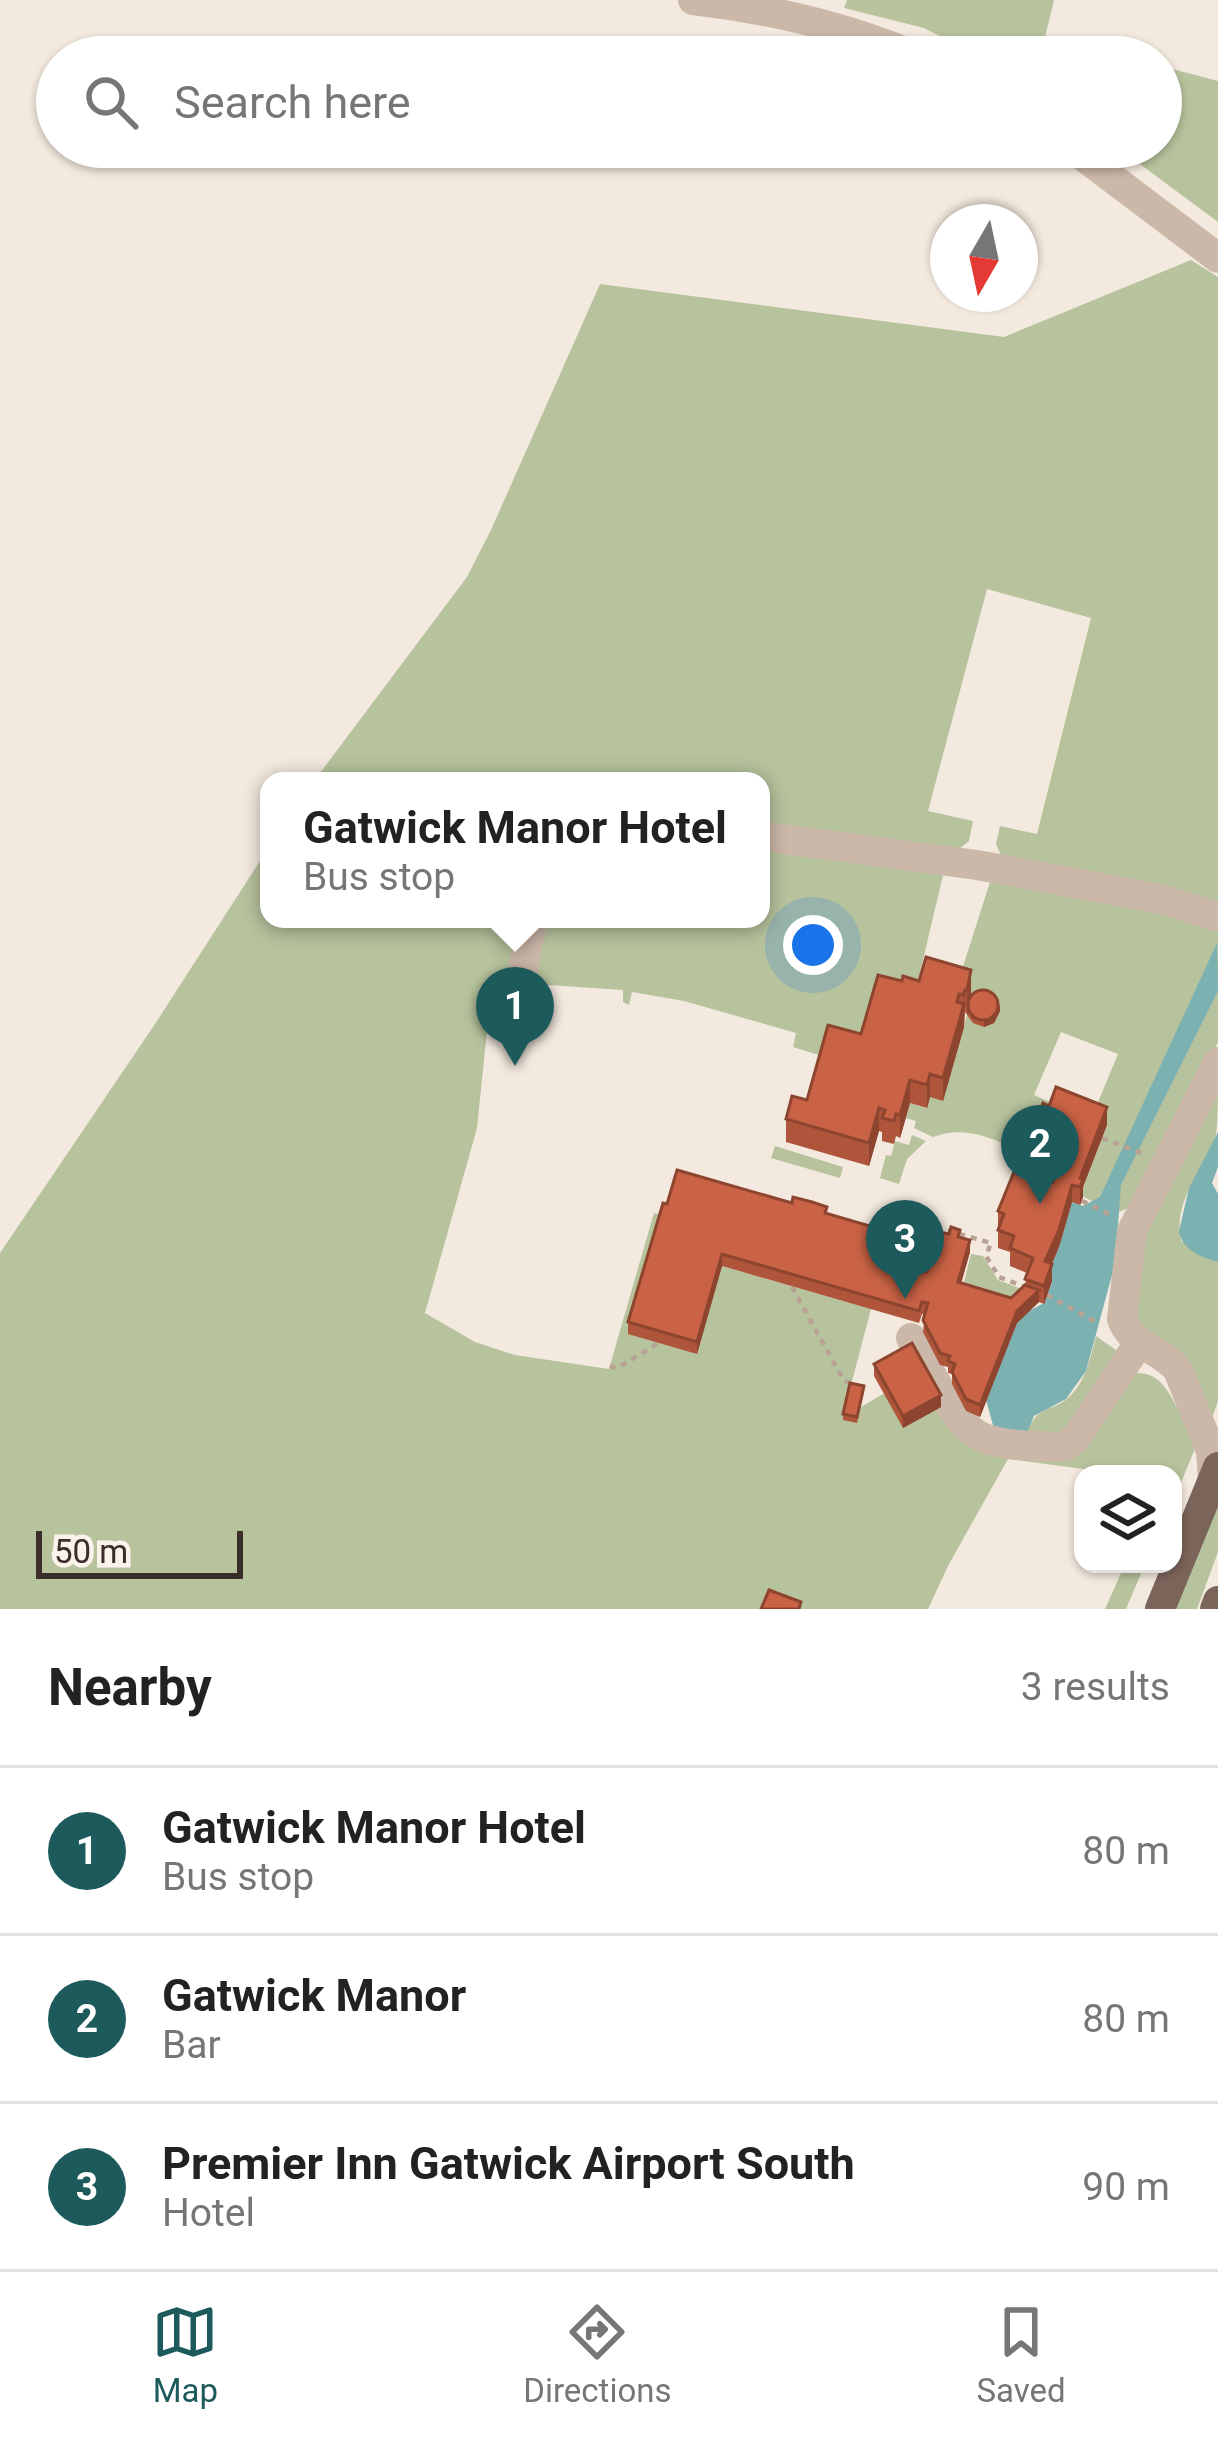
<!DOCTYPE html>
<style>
:root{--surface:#fff;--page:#f2f2f2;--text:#222;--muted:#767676;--line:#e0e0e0;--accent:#1d5a5c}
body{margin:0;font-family:Roboto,sans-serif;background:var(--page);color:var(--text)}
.controls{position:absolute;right:36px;bottom:36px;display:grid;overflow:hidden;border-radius:24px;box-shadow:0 3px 9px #0004}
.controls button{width:108px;height:108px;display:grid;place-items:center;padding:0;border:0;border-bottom:3px solid var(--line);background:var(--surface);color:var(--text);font:60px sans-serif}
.compass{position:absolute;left:930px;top:204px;width:108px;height:108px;border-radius:50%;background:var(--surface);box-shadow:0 3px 9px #0004;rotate:189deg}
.scale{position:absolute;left:36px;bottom:30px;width:207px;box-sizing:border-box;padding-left:12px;border:6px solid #392e29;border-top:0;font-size:33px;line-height:42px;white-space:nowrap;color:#392e29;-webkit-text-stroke:9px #fbf3eb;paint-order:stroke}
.you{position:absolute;left:813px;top:945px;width:42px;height:42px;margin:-30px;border:9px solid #fff;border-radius:50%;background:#1a73e8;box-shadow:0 0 0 18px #1a73e833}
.badge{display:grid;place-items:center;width:78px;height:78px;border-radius:50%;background:var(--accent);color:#fff;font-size:39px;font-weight:700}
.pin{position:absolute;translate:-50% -99px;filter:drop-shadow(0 3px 6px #0008)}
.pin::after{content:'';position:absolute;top:63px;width:42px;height:36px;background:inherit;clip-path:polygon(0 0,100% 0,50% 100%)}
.popup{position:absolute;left:260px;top:772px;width:510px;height:156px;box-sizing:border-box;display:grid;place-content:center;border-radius:24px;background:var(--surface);filter:drop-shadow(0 3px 9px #0005);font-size:39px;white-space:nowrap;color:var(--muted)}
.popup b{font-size:45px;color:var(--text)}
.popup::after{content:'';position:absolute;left:50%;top:100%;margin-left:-24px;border:24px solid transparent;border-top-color:var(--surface)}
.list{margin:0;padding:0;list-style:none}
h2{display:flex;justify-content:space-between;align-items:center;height:156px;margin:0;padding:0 48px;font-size:51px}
h2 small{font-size:39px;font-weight:400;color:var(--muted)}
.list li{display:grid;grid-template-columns:78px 1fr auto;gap:36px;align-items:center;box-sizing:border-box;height:168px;padding:0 48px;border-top:3px solid var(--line)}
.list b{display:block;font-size:45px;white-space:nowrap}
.list p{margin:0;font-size:39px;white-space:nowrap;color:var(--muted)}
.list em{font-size:39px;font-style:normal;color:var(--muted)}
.icon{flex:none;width:66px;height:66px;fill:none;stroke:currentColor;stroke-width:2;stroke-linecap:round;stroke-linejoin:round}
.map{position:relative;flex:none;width:1218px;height:1609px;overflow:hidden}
.search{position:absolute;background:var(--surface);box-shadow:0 3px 9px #0004;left:36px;right:36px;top:36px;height:132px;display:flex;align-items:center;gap:30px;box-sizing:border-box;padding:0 42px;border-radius:66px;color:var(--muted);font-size:45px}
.sheet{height:660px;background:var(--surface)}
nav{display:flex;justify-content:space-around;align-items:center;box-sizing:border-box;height:168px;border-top:3px solid var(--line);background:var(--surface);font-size:33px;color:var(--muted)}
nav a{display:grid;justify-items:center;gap:6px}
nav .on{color:var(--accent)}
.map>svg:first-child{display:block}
.green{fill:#b7c39d}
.water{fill:#7cb1b2}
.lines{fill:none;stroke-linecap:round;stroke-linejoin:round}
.path{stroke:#b8a293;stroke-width:4.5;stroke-dasharray:6 6;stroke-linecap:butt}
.minor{stroke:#ccb8a9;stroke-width:30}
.major{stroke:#7b645a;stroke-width:30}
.wall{fill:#ae553b;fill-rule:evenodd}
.shaded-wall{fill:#8d4530}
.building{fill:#ca6345;stroke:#8d4530;stroke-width:3;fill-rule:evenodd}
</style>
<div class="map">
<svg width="1218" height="1609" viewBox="0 0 1218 1609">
<rect width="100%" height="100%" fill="#f3e9de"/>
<g class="green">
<polygon points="847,0 1054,0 1045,37 1124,57 980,57 924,28 844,8"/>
<polygon points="1161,66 1218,81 1218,222 1117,147 1161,147"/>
<polygon points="1191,260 1218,277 1218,904 1002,858 996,844 1000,826 1037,834 1091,618 987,589 928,811 973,821 969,841 954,853 761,823 761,781 314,781 467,577 491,530 600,284 1004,337"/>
<polygon points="761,845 944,871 913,1002 863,1042 849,1047 823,1040 819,1055 793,1047 796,1033 684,1001 632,992 629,1005 623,1002 623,990 534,984 541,919 761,919"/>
<path d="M269 847V919H526L507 976 491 992 477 1128 425 1313 475 1342 515 1355 609 1369 654 1213 663 1215 722 1266 871 1309 846 1404 861 1407 883 1394 941 1407 1066 1456 1128 1374C1172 1365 1172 1416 1199 1439L1173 1502V1474H1121L1008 1459 949 1564 928 1609H0V1253L155 1024Z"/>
<path d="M991 879 1119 900 1218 931V1042L1136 1200 1126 1209 1116 1213 1080 1195 1107 1126 1091 1119 1118 1054 1061 1032 1034 1095 1056 1105 1029 1154C993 1141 971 1124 933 1137L914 1128 916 1121 906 1118 910 1103 926 1108 930 1097 943 1100 971 1001H968L960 976Z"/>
<path d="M1218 1078C1218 1096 1218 1119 1216 1135 1205 1168 1170 1204 1182 1242L1218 1262V1401L1210 1424 1145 1333 1131 1307 1133 1260Z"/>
<polygon points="912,1135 926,1141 907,1159 899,1184 880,1178 886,1155 891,1156 895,1141 909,1145"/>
<polygon points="775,1146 843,1167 840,1178 771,1158"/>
<polygon points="900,1227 934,1237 924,1272 909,1279 895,1245"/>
<polygon points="971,1254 983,1256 998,1280 1027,1291 1004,1308 1007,1296 964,1282"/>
<path d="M1096 1336 1123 1355 1065 1434 1027 1433C1037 1403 1055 1413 1072 1394 1086 1379 1091 1356 1096 1336Z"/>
<polygon points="1218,1505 1218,1552 1197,1609 1175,1609"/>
<polygon points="1125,1564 1145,1564 1126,1609 1105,1609"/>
</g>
<g class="water">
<polygon points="1217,943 1218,991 1121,1185 1115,1264 1086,1371 1066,1399 1034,1416 1027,1433 994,1429 986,1400 1017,1323 1029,1311 1044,1303 1052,1282 1045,1279 1059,1247 1072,1202 1083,1206 1100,1197"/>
<path d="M1218 1132V1167L1212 1183 1218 1194V1262C1201 1257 1182 1250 1179 1231L1189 1188Z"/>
</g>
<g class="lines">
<g class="path">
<polyline points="1102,1138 1141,1153"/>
<polyline points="1082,1201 1109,1214"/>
<polyline points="913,1221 991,1243 986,1256 999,1277 1028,1288"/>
<polyline points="792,1287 844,1381 851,1383"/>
<polyline points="1047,1295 1096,1322"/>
<polyline points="610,1366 617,1368 659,1343"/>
</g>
<g class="minor">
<path d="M693 0C770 9 847 27 918 57"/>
<polyline points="1071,147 1218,258"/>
<polyline points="761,836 977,865 1161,899 1218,917"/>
<polyline points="522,1020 519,993 532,919"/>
<path d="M911 1338C927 1364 952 1421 978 1435 999 1447 1033 1445 1056 1447L1065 1446 1075 1439 1139 1343"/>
<path d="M1213 1479 1211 1451 1178 1370C1161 1349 1131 1346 1122 1319L1132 1231 1218 1062"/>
</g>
<g class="major">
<polyline points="1160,1609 1218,1467"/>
<polyline points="1215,1609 1218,1601"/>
</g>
</g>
<g class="wall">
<polygon points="926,957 971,993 969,1001 1000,1011 994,1023 984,1027 973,1023 965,1012 964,1027 943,1101 930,1097 927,1108 910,1103 900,1138 896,1136 894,1144 882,1141 882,1132 879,1131 869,1166 786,1142 786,1119 807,1100 902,981 919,981"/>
<path d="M1107 1125 1083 1187V1197L1080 1205 1072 1202 1059 1247 1052 1264V1281L1044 1304 1039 1302 1017 1323 980 1417 966 1411 952 1384V1374L948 1373V1367L940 1365 923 1332 925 1314H922L919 1323 722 1266 697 1354 628 1334V1322L667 1204 827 1214 904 1240 909 1253 906 1266 927 1272 960 1237 970 1252 961 1283 1011 1298 1025 1285 1027 1273 1010 1266V1252L998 1248V1211L1030 1173 1037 1157 1029 1154V1137ZM1049 1164 1055 1166 1053 1182 1044 1178Z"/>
<polygon points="874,1364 941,1407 903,1428 874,1376"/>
<polygon points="864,1392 857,1423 843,1420 843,1414"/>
</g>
<g class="shaded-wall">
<polygon points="971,970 971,993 967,1013 967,990"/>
<polygon points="965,990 964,1027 943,1101 943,1078 963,1005"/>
<polygon points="1000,1005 1000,1011 994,1023 984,1027 984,1021"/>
<polygon points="930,1074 930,1097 927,1108 927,1085"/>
<polygon points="910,1080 910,1103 900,1138 900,1115"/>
<polygon points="1107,1107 1107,1125 1083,1187 1083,1197 1080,1205 1080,1178"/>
<polygon points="879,1108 879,1131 869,1166 869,1143"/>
<polygon points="1049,1146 1049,1164 1038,1194 1038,1176"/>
<polygon points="1072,1185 1072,1202 1059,1247 1045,1279 1045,1261"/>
<polygon points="970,1240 970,1252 958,1294 958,1282"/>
<polygon points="722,1254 722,1266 697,1354 697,1342"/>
<polygon points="1052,1264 1052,1281 1044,1304 1044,1286"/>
<polygon points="1039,1290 1039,1302 1017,1323 980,1417 980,1405 1017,1311"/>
<polygon points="941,1395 941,1407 903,1428 903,1416"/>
</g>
<g class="building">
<polygon points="926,957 971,970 967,990 965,990 963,995 959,994 957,1002 964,1004 943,1078 930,1074 927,1085 910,1080 900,1115 896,1114 894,1121 882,1118 885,1110 879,1108 869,1143 786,1119 792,1096 807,1100 828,1025 861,1034 878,975 902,981 903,976 919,981"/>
<circle cx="983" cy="1005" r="15"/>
<path d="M1056 1087 1107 1107 1080 1178 1083 1179 1080 1187 1072 1185 1059 1230 1045 1261 1052 1264 1044 1286 1025 1279 1033 1258 1010 1248 1014 1236 998 1230 1004 1214 998 1211 1016 1167 1030 1173 1043 1142 1029 1137 1043 1103 1049 1106ZM1049 1146 1060 1150 1055 1165 1059 1167 1053 1182 1038 1176Z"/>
<polygon points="677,1170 792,1203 793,1197 812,1202 827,1207 825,1213 904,1236 903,1239 909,1241 902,1265 927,1272 939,1232 949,1234 951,1227 960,1230 958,1237 970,1240 958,1282 1011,1298 1025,1285 1039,1290 1017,1311 980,1405 966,1399 952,1372 955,1364 948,1361 950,1356 940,1353 923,1320 928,1303 922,1302 919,1311 722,1254 697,1342 628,1322 663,1203 667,1204"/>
<polygon points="912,1343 941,1395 903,1416 874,1364"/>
<polygon points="850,1383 864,1386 857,1417 843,1414"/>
<polygon points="769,1590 801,1602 799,1609 761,1609"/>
</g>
</svg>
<div class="controls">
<button><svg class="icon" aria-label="layers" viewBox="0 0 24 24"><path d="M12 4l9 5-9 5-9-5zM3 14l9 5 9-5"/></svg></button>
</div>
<svg class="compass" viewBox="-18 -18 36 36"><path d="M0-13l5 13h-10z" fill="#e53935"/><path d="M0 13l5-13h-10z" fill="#767676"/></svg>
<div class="scale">50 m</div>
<div class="you"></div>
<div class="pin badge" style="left:515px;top:1066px">1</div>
<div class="popup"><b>Gatwick Manor Hotel</b>Bus stop</div>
<div class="pin badge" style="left:1040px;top:1204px">2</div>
<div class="pin badge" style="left:905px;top:1299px">3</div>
<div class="search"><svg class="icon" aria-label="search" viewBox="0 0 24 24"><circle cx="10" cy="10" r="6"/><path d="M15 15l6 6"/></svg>Search here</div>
</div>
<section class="sheet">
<h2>Nearby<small>3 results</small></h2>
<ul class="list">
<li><span class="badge">1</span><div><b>Gatwick Manor Hotel</b><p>Bus stop</p></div><em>80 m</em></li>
<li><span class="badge">2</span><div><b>Gatwick Manor</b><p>Bar</p></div><em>80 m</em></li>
<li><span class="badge">3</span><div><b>Premier Inn Gatwick Airport South</b><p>Hotel</p></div><em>90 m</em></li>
</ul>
</section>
<nav>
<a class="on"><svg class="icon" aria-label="map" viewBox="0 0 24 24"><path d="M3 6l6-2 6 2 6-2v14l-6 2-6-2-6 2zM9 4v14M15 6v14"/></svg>Map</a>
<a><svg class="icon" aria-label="directions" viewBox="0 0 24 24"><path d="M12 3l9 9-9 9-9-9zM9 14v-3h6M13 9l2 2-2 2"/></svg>Directions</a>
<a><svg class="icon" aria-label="saved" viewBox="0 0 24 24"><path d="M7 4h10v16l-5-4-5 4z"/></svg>Saved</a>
</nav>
